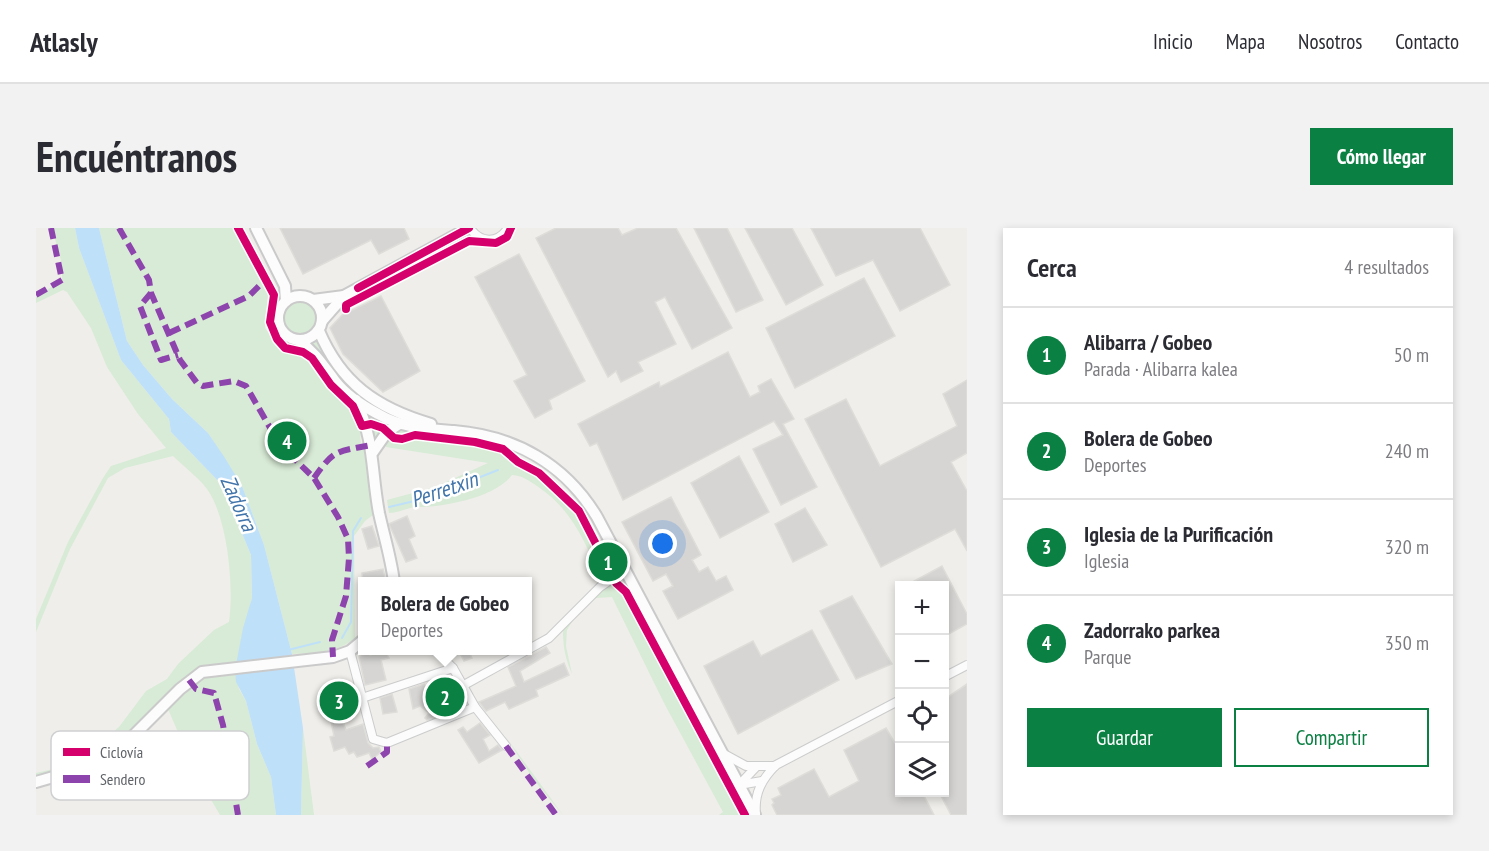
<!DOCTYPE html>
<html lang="es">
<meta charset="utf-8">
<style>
:root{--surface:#fff;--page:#f2f2f3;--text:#2b2b33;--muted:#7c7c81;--line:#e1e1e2;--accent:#0b8043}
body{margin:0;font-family:"PT Sans Narrow",sans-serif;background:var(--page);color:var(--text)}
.controls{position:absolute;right:18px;bottom:18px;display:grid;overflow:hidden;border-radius:0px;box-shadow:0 3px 9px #0003}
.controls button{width:54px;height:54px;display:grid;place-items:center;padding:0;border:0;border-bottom:2px solid var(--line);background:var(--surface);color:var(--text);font:30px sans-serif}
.you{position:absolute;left:627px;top:316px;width:21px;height:21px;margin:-15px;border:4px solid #fff;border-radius:50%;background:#1a73e8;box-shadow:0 0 0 9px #1a73e833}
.badge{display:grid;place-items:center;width:39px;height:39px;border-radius:50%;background:var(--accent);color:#fff;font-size:20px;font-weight:700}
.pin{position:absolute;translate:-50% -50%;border:3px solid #fff;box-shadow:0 2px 6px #0006}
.popup{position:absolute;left:322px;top:349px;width:174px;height:78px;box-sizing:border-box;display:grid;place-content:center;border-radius:0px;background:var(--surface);filter:drop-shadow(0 2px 4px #0005);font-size:20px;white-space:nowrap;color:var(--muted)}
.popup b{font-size:22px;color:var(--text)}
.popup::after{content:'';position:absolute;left:50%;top:100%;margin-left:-12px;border:12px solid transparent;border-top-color:var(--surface)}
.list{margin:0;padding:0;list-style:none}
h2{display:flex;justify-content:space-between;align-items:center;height:78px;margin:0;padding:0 24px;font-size:26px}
h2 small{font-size:20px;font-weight:400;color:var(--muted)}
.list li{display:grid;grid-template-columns:39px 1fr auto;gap:18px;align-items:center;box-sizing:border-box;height:96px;padding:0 24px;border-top:2px solid var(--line)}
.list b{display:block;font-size:22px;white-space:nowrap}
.list p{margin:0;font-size:20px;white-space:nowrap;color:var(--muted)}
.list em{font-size:20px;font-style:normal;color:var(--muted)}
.actions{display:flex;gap:12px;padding:18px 24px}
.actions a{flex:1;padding:14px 0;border:2px solid var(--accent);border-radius:0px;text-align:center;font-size:21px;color:var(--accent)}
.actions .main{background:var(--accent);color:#fff}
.icon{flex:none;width:33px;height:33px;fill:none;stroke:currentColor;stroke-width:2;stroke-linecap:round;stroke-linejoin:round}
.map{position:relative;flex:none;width:931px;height:587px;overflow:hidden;border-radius:0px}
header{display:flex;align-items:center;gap:36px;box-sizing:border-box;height:84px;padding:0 30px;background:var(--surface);border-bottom:2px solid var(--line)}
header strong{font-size:28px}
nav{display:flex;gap:33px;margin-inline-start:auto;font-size:21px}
.intro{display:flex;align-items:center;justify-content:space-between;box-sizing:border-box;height:144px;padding:0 36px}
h1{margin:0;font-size:42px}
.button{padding:15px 27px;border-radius:0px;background:var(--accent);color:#fff;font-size:21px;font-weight:700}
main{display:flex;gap:36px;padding:0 36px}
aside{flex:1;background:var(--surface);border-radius:0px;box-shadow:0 3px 9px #0003}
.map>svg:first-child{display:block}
.green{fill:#d8ebd6}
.water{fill:#bfe0f9}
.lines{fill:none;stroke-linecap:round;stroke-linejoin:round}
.stream{stroke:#bfe0f9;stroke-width:2}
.building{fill:#d6d5d3;stroke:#deddd9;stroke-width:1.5}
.street-casing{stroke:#cbcccc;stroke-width:10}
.secondary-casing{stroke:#cacacb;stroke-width:14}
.street{stroke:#fdfcfc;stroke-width:8}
.secondary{stroke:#fdfcfc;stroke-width:10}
.quiet{stroke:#8e44ad;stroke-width:6;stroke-dasharray:12 6;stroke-linecap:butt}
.cycleway-casing{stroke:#fff;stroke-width:11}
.cycleway{stroke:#d6006c;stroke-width:8}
.labels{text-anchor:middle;stroke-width:5;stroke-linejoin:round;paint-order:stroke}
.water-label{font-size:22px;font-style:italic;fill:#4174aa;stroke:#fff}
.key{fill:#fff;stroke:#cfd0d2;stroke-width:1.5}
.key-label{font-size:16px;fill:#5f6368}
</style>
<header>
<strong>Atlasly</strong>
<nav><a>Inicio</a><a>Mapa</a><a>Nosotros</a><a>Contacto</a></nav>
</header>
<div class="intro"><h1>Encuéntranos</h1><a class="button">Cómo llegar</a></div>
<main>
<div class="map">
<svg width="931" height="587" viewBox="0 0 931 587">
<rect width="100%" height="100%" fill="#efeeea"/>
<g class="green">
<path d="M16 0H39L43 20 85 132 133 191 135 204 186 257 215 327 216 370 201 435 167 440 155 445 88 513 28 544 0 550V545L30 538 60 518 83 499 110 463 131 451 142 436 178 402 193 394C198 360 192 290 171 261 162 249 148 239 137 228L89 240 72 250 34 321 0 404V391L32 314 67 250 75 238 130 220 102 186 71 139 55 100 31 64 27 62 0 75V69L26 52V36Z"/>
<path d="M63 0H198L232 66 229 100 241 117 250 124 272 130 289 156 316 182 324 202 325 222H331L337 287 329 293 318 308 319 410C301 425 279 425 256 426L228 317 206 258 172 205 136 171 107 137 91 113Z"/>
<circle cx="265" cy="90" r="19"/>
<polygon points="283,112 295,134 371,191 340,182 305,155 274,118"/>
<polygon points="328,181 356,197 339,216"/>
<path d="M367 202 378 203 381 210 454 219 506 251 546 292 574 347 567 353C548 314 538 283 501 258 492 252 487 248 476 247 459 270 407 279 381 279 372 279 363 285 353 285L351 272 399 259 452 235 350 219 348 216 350 211Z"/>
<path d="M577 353 589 364 707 587H683L687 584 628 475 576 369 560 370 537 392 531 402 530 418 536 446C530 433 527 419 527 405 527 391 566 361 577 353Z"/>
<polygon points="199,442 203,461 210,473 221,516 235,549 240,587 184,587 160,546 132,481 84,526 22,555 0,560 0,557 66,533 153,457 173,446"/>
<polygon points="267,500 278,587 265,587"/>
<polygon points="470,509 527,587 498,552"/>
</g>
<polygon class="water" points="39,0 63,0 91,113 107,137 136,171 172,205 189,230 206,258 228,317 256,426 267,500 265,587 240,587 235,549 221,516 210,473 200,454 199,442 207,400 216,370 215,327 186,257 135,204 133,191 85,132 43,20"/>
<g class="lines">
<g class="stream">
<polyline points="353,279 391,270 462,242"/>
<polyline points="306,410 315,394 317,303 325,290"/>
<polyline points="252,422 284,414"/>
</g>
</g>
<g class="building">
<polygon points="244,0 368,0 373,11 343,26 335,12 267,46"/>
<polygon points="520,0 582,0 586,7 602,0 640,0 696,100 656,121 629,69 619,74 640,116 602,134 607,143 585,154 580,143 572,149 500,10"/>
<polygon points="658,0 691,0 727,72 700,84"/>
<polygon points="709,0 756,0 787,57 750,77"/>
<polygon points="775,0 884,0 914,57 864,83 837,32 800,48"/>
<polygon points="483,26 549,153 513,172 516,181 499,190 478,153 491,147 439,49"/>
<polygon points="828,50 859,108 759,160 730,100"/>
<polygon points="345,68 384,143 347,164 307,126 294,100 306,87"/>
<polygon points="692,124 714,169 724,164 722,158 735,151 758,191 747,196 781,259 745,277 717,221 747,207 738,193 587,272 561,215 554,218 542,196 623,154 624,159"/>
<polygon points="931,152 931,225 915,234 931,263 931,323 919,301 845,339 769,191 810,171 844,238 921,198 907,166"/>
<polygon points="703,228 733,284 684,310 655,255"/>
<polygon points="635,269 665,327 656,332 663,344 672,339 680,353 690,348 697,362 642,391 627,363 637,358 630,346 617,353 586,294"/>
<polygon points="769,280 791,317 757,334 739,296"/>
<polygon points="371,288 379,308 373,311 381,330 370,334 353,296"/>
<polygon points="336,298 343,318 332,321 326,301"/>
<polygon points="906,338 931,386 931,396 909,408 909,357 871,357"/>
<polygon points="347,341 350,354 327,354 326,345"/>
<polygon points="816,368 856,436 820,451 784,383"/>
<polygon points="776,402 803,452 702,506 668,438 717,413 725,428"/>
<polygon points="510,419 514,425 484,443 488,454 528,435 533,447 500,462 502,468 473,481 469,474 450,483 443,474 480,458 472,439"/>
<polygon points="327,423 332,423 334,427 349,423 353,430 345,432 350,452 329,457 323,429"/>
<polygon points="423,423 433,423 436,430 428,433"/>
<polygon points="413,449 421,461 397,490 391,492 389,490 393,485 384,478 377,481 373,461 388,456 391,469 400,476 412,462 409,453"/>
<polygon points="302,452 307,454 310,461 315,462 307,494 310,502 327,496 332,515 337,520 343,519 345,524 336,531 333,525 321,529 318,524 313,526 309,519 298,523 294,509 298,508 293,483 298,454"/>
<polygon points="931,456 931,587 915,587 903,564 909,564 909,471"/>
<polygon points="356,466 361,484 347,486 344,470"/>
<polygon points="444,495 454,507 447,511 453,523 462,517 466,522 443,535 422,502 427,499 431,504"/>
<polygon points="850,500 864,524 864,564 886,564 898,587 741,587 736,577 738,575 736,571 745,567 742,560 778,541 793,569 823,553 808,522"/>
</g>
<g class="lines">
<defs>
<g id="street">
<path d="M434 0C444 15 462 16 472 0"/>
<polyline points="399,422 417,440 439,479 470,518"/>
<polyline points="314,423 337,511 351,515 439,479"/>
<polyline points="908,449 931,437"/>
<polyline points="428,457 513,410 564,359 589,342"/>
<polyline points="326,470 417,440"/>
<polyline points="688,526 710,538 739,538"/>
<polyline points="703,557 720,539"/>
<polyline points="703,557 726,553"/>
<path d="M720 586C718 565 726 551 740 537L864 472"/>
</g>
<g id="secondary">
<polyline points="220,0 249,58 250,73"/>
<circle cx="264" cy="90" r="22"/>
<polyline points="277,72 308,68"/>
<polyline points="286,93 308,68 433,0"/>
<path d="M283 103C305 155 340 180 395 196"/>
<path d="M262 112C278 123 287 137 299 153 309 166 327 178 342 186 366 200 391 201 418 203 479 208 529 236 561 289L719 587"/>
<path d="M320 172C339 213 335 243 343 285 348 308 355 330 358 354"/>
<polyline points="337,224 351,204 363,196"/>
<polyline points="0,554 31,545 87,518 144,461 166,444 297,429 314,423 326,413"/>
</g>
</defs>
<use href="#street" class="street-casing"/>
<use href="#secondary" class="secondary-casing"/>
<use href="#street" class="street"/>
<use href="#secondary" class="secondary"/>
<g class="quiet">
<polyline points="83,0 113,52 115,65 144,132 161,155 167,158 198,153 210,158 244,217 278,250 302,289 312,311 313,330 310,368 296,412 297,429"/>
<polyline points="115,65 104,78 125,132 142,127"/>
<polyline points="0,67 26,52 15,0"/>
<polyline points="133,105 213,68 229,52"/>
<path d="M278 250C299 220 301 224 335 217"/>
<polyline points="153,452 160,461 178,465 187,497 202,587"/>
<polyline points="470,518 520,587"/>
<polyline points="331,538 351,524 351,515"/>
</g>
<defs>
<g id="cycleway">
<polyline points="202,0 238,67 234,94 241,111 249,120 267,124 276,130 295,157 317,178 326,198 335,196 347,200 358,210 366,211 379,207 439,214 467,221 482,234 503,245 543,283 580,355 590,364 709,587"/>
<polyline points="322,60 433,0"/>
<polyline points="310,81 310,77 433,13 460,15 471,9 475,0"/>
</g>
</defs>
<use href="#cycleway" class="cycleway-casing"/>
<use href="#cycleway" class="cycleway"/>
</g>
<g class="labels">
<g class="water-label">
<text transform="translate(408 261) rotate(-19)" y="8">Perretxin</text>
<text transform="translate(203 275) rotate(66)" y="8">Zadorra</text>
</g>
</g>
<rect x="15" y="503" width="198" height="69" rx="9" class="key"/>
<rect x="27" y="520" width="27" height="8" fill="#d6006c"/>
<rect x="27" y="547" width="27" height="8" fill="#8e44ad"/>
<g class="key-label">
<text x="64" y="530">Ciclovía</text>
<text x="64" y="557">Sendero</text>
</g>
</svg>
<div class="controls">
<button>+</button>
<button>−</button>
<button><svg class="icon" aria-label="locate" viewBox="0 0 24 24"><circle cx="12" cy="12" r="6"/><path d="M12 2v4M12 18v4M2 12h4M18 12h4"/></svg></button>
<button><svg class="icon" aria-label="layers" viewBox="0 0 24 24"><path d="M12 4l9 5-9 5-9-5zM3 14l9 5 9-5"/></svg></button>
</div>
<div class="you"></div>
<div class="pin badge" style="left:572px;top:334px">1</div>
<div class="pin badge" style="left:409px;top:469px">2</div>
<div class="popup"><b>Bolera de Gobeo</b>Deportes</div>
<div class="pin badge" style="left:303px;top:473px">3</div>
<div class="pin badge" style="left:251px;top:213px">4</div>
</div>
<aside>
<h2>Cerca<small>4 resultados</small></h2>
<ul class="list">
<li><span class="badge">1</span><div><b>Alibarra / Gobeo</b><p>Parada · Alibarra kalea</p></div><em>50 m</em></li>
<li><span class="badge">2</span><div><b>Bolera de Gobeo</b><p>Deportes</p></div><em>240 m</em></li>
<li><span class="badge">3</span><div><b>Iglesia de la Purificación</b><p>Iglesia</p></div><em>320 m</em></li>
<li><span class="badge">4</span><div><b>Zadorrako parkea</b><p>Parque</p></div><em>350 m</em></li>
</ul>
<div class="actions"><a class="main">Guardar</a><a>Compartir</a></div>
</aside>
</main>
